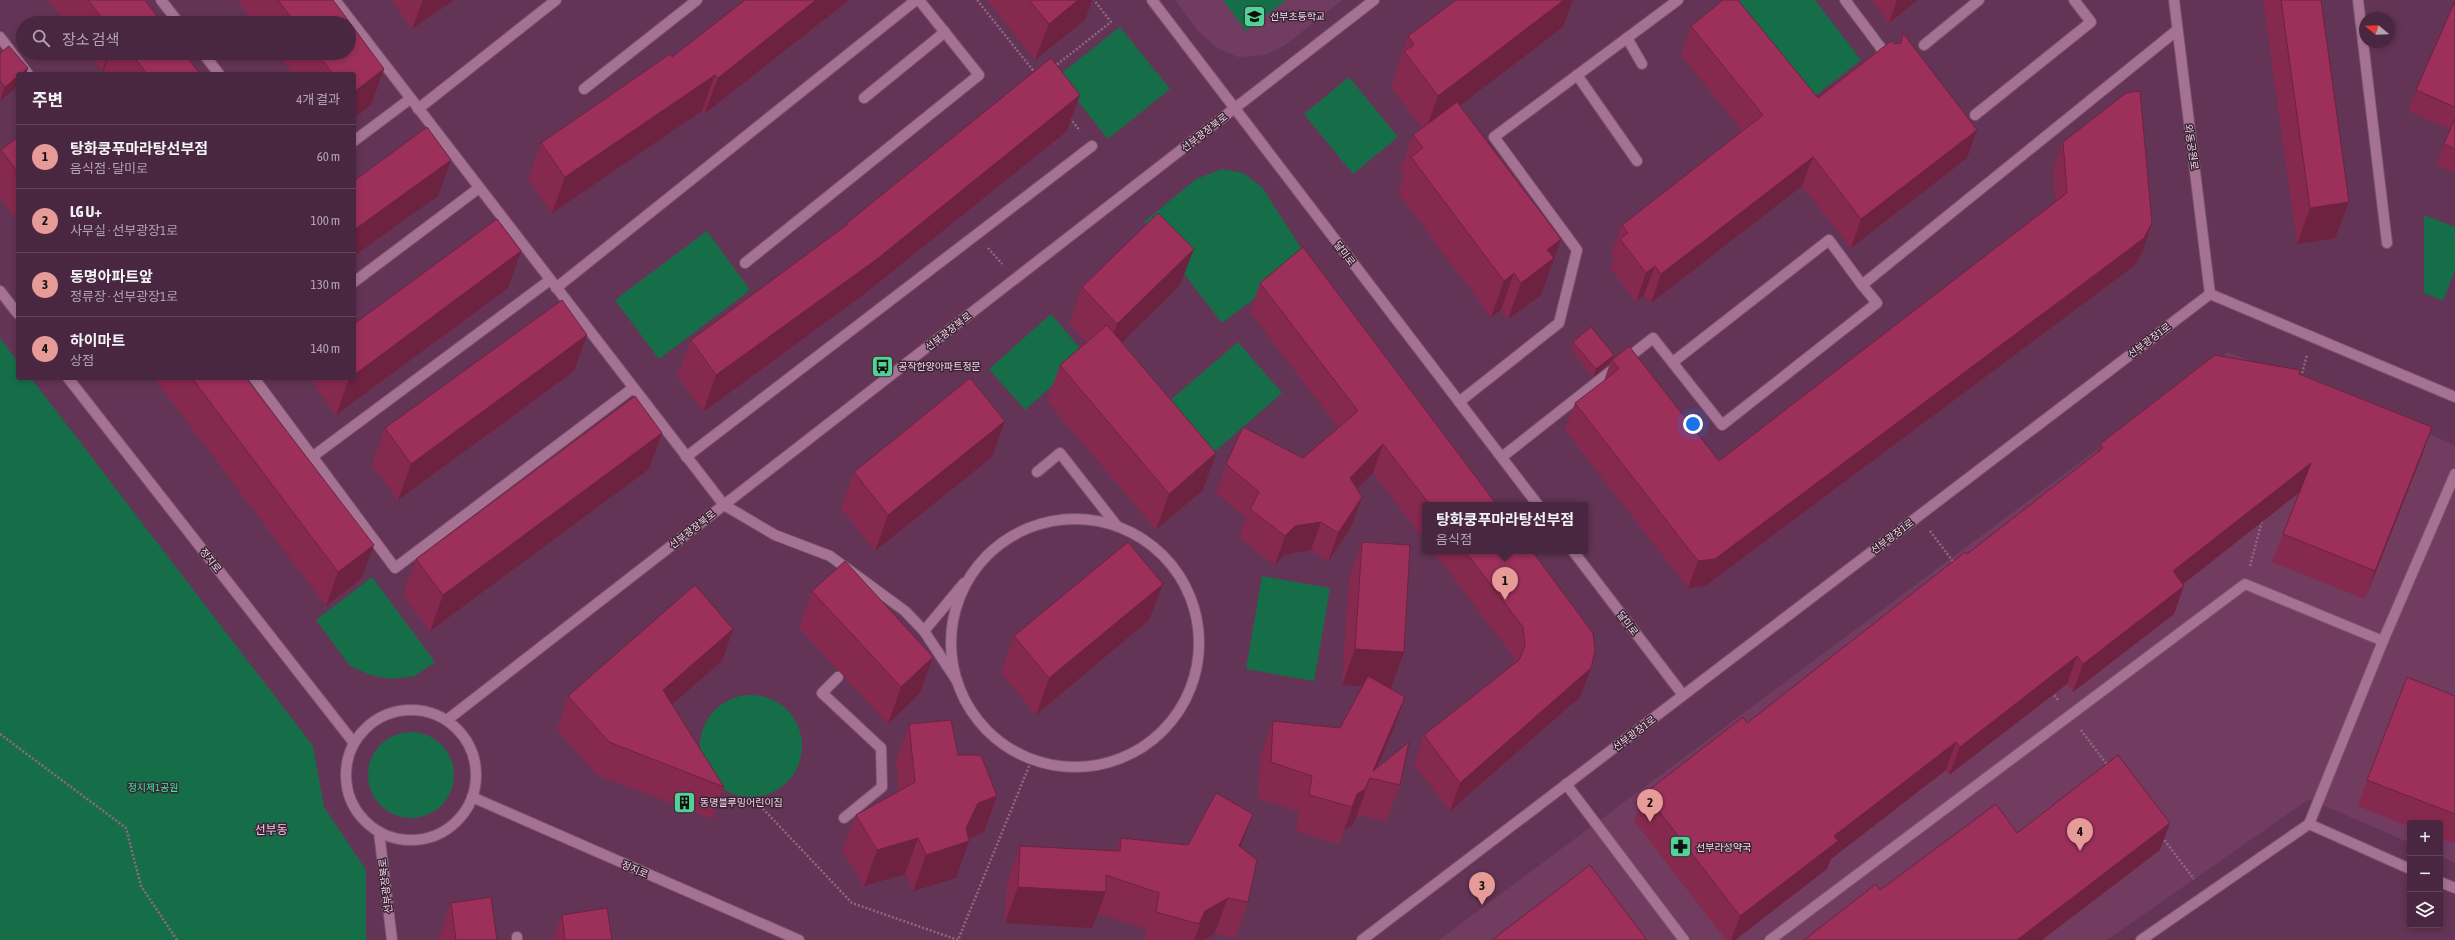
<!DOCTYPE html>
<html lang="ko">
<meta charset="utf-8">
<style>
:root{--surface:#4a2740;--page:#54334b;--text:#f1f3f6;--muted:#b2a5b1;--line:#614459;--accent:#e69b98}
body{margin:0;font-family:"Asap Condensed","Noto Sans KR",sans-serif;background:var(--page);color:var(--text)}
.controls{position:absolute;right:12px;bottom:12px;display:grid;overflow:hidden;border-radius:4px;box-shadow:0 2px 6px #0003}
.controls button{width:36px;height:36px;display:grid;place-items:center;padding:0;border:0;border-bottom:1px solid var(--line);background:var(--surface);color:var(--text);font:20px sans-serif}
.compass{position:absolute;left:2359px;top:12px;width:36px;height:36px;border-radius:50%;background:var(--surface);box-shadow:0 2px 6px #0003;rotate:289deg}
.you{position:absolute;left:1693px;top:424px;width:14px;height:14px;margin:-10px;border:3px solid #fff;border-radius:50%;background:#1a73e8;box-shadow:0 0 0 6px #1a73e833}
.badge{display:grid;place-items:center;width:26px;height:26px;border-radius:50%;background:var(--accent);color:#111;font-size:13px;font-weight:700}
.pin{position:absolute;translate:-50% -33px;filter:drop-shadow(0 1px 2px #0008)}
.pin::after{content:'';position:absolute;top:21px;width:14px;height:12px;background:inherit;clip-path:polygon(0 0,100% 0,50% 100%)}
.popup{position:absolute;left:1422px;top:502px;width:166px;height:52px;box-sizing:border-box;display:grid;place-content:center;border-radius:4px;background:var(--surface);filter:drop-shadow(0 1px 3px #0005);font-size:13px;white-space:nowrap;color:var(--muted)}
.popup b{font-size:15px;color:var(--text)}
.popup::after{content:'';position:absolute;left:50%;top:100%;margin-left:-8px;border:8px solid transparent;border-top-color:var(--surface)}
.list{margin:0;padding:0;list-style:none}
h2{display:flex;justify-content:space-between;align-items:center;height:52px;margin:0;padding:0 16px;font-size:17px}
h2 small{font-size:13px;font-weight:400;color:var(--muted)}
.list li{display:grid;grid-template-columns:26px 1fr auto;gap:12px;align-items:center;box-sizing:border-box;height:64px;padding:0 16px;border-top:1px solid var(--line)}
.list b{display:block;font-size:15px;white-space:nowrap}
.list p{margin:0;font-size:13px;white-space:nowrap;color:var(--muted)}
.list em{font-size:13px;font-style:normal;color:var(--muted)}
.icon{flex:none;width:22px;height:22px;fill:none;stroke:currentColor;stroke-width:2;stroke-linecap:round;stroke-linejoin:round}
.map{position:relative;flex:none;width:2455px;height:940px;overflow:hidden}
.search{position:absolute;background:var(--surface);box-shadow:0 2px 6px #0003;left:16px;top:16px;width:340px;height:44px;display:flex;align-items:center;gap:10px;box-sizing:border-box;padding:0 14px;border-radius:22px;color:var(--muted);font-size:15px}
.panel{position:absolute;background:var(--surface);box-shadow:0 2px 6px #0003;left:16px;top:72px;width:340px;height:308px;border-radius:4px}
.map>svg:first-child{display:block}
.built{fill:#723c61}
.green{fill:#166e49}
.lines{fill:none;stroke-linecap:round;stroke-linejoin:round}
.service-casing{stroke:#7a536f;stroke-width:12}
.tertiary-casing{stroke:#7a536f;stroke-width:12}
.path{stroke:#916784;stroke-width:2.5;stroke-dasharray:2 2;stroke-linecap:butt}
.service{stroke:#a67294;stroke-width:10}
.tertiary{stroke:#a67294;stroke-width:10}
.wall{fill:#86294e}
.shaded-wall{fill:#6d2240}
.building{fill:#9c305b;stroke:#6d2240}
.labels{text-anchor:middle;stroke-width:3;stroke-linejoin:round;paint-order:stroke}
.poi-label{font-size:10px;fill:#f5d7ea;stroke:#3b2534;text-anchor:start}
.street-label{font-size:10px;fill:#f5d7ea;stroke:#3b2534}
.park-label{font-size:10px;fill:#36eda2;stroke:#3b2534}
.quarter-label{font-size:12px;fill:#fdc3e8;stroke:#3b2534}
</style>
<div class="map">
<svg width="2455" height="940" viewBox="0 0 2455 940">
<rect width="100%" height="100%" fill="#633455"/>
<g class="built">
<polygon points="1175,0 1342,0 1285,45 1265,55 1238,57 1217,48 1199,32"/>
<polygon points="2228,352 2455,445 2455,863 2440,856 2440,823 2410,823 2410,843 2309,799 2107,940 1439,940"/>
</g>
<g class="green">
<polygon points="1223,0 1286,0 1246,31"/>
<polygon points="1739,0 1815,0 1861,60 1806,103 1731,6"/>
<polygon points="1120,27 1170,89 1108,139 1058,76"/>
<polygon points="1349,77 1398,137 1353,174 1304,114"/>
<polygon points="1222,169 1243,173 1262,187 1308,259 1222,323 1144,222 1196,179"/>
<polygon points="2424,215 2455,227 2455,270 2443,301 2424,293"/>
<polygon points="707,231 750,290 659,359 615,300"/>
<polygon points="1051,314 1086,355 1025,410 989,369"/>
<polygon points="0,338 18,362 18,378 31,378 313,746 324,807 366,870 366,940 0,940"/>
<polygon points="1238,342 1282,393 1197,467 1153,415"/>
<polygon points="1262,576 1330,588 1314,681 1246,669"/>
<polygon points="372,577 435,662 415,676 393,679 373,676 350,666 316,620"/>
<circle cx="751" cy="746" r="51"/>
<circle cx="411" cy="775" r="43"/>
</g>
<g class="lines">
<defs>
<g id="service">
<polyline points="161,0 179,23"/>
<polyline points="335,0 724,505 775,535 830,556 905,611 924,631 957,681"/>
<polyline points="1845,0 1881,48 1884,63"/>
<polyline points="2358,0 2387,243"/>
<polyline points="0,37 28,74"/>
<polyline points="1627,38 1642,64"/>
<polyline points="1924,45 1979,0"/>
<polyline points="203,53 219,74"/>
<polyline points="1577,75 1637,161"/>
<polyline points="584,89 697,0"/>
<polyline points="864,98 945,32"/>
<polyline points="418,109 556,0"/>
<polyline points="1975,115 2091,22 2074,0"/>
<polyline points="354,141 410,99"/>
<polyline points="745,263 979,75 919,0"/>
<polyline points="354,282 479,188"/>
<polyline points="556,288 916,0"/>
<polyline points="1673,362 1829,240 1862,285"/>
<polyline points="254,378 395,568 633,388"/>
<polyline points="1459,402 1559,323 1577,250 1494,137 1678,0"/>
<polyline points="312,457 550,280"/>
<polyline points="686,457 1092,146"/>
<polyline points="1502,457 1653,338 1722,425 1877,303 1862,285 2176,31"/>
<polyline points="1037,472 1060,453 1117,526"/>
<circle cx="1075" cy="643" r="124"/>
<polyline points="924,631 964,583"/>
<polyline points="838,677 822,693 881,748 882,787 844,818"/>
<polyline points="1566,784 1684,940"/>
<polyline points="2309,824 2410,869"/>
<polyline points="2440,882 2455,888"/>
<polyline points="517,937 517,940"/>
<polyline points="1770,940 2245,584 2383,641"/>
<polyline points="2141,940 2309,824 2383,641 2455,474"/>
</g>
<g id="tertiary">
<polyline points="1152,0 1538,505"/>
<polyline points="2174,0 2210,294"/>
<polyline points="0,291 18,314"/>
<polyline points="68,378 354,743"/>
<polyline points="1573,551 1683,695"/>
<circle cx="411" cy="775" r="65"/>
<polyline points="447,720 1374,0"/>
<polyline points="472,797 799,940"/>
<polyline points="379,832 392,940"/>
<polyline points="1362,940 2210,294 2455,397"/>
</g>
</defs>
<use href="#service" class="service-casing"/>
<use href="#tertiary" class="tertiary-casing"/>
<g class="path">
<polyline points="977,0 1036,74"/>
<polyline points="1054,67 1111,22 1094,0"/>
<polyline points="1070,118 1080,131"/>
<polyline points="988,248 1002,264"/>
<polyline points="2301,377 2307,355"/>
<polyline points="1930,531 1955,564"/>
<polyline points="2250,566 2262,521"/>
<polyline points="2052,692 2059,701"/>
<polyline points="2081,730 2108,766"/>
<polyline points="0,734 126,828 141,886 177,940"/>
<polyline points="752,797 852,903 958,940 1032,759"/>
<polyline points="2162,837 2194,879"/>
</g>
<use href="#service" class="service"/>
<use href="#tertiary" class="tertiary"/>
</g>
<g class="wall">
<polygon points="48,0 145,0 162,23 66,23"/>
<polygon points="237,0 333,0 384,69 371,105 354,74 293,74 277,53 349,53 349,23 254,23"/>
<polygon points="392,0 454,0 412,29"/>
<polygon points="849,0 704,114 702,111 552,213 528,179 541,143 672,57"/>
<polygon points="987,0 1092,0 1085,20 1035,60"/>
<polygon points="1456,0 1575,0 1572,2 1563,27 1460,105 1561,239 1541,295 1508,319 1501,310 1491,317 1398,193 1404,176 1400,171 1413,135 1422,128 1391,87 1396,74 1395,73 1408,36"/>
<polygon points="1871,0 1917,0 1889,23"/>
<polygon points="2263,0 2321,0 2349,202 2335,238 2297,244"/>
<polygon points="2455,1 2455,173 2436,165 2444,144 2450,129 2408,111 2416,90"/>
<polygon points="1691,26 1818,98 1895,44 1899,43 1903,33 1967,158 1851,248 1802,186 1651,303 1644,295 1636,302 1610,268 1614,257 1611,254 1622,225 1742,131 1681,55"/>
<polygon points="0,53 28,68 26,74 18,74 18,86 0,101"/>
<polygon points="88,53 184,53 200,74 106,74 104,70 102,72"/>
<polygon points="1080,95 1067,131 863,295 703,412 677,376 691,340 846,226 847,223"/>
<polygon points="18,137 18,222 0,198 0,153 1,150"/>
<polygon points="2063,142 2152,223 2143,250 2135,265 1705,586 1688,588 1565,430 1575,403 1604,381 1610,363 1593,377 1571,349 1573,342 1612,359 1719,461 2056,202 2053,169"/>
<polygon points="1260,283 1497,505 1425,505 1425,541 1373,473 1357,489 1362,497 1352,525 1328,562 1311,550 1284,555 1275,565 1239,538 1246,518 1216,493 1226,464 1303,458 1338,427 1250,312"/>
<polygon points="1180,285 1122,342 1203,490 1156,530 1047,401 1060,365 1087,342 1069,324 1082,287"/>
<polygon points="508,288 336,415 312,382 313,378 354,378"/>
<polygon points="587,335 574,371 398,500 372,465 385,428"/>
<polygon points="2299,374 2422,455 2365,599 2272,562 2283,534 2299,493 2183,584 2174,614 2073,692 2067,684 1949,775 1946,770 1831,859 1827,869 1735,940 1726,940 1634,821 1645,793 1747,723 2097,453 2100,444"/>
<polygon points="154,378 243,378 361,579 326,606"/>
<polygon points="662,433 649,469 430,631 403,595 416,559"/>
<polygon points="992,457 875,551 841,508 854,472"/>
<polygon points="1362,542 1404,652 1391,688 1389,688 1405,697 1392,733 1377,768 1400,785 1386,821 1357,815 1352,826 1344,830 1339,844 1296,831 1299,812 1258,798 1260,757 1273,721 1340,728 1362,686 1342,685 1349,578"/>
<polygon points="1433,551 1532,551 1580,697 1450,811 1414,764 1424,735 1514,664 1513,656"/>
<polygon points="1163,584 1149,620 1036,715 1001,672 1014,636"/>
<polygon points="812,591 933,657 920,693 888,724 799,628"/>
<polygon points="733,629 722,661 672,705 724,787 712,819 597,775 557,729 568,696"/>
<polygon points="2455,696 2455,844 2440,838 2440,823 2410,823 2410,827 2358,806 2367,780"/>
<polygon points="909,724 958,755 997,796 984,832 968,838 969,841 956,878 913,891 905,874 864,886 842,851 856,815 899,791 896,760"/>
<polygon points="1121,838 1188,845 1240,847 1248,902 1235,938 1214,934 1204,940 1144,940 1146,929 1098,913 1092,928 1005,923 1007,882 1020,846 1116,851"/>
<polygon points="451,903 497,940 438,940"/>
<polygon points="562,915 612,940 553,940"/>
</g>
<g class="shaded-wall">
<polygon points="423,0 454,0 412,29"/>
<polygon points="816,0 849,0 704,114 718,78"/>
<polygon points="1078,0 1092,0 1085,20 1035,60 1049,24"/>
<polygon points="1564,0 1575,0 1572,2 1563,27 1425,132 1438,96"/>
<polygon points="1897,0 1917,0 1889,23"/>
<polygon points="108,53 110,53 104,70 102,72"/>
<polygon points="28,68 26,74 21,74"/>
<polygon points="384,69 371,105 354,118 354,92"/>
<polygon points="715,75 702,111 552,213 565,177"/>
<polygon points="18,76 18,86 0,101 5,87"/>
<polygon points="1080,95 1067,131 863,295 703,412 716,375"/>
<polygon points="1977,130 1967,158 1851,248 1861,219"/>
<polygon points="1813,157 1802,186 1651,303 1661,274"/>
<polygon points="451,160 438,196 354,256 354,230"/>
<polygon points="2349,202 2335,238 2297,244 2310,208"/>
<polygon points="2152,223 2143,250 2135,265 1705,586 1688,588 1698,561"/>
<polygon points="1561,239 1541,295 1508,319 1521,283 1547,250"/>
<polygon points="1194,249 1180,285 1104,360 1117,324"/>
<polygon points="521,251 508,288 336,415 349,379 350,378 354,378 354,375"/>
<polygon points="1655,266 1644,295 1636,302 1646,273"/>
<polygon points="1514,273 1501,310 1491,317 1504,281"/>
<polygon points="587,335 574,371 398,500 411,464"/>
<polygon points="1614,355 1610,363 1593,377 1596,369"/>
<polygon points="1005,421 992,457 875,551 888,515"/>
<polygon points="2432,427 2422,455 2365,599 2375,571"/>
<polygon points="662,433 649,469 430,631 443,595"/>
<polygon points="1383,444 1373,473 1340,506 1350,478"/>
<polygon points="1216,453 1203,490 1156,530 1169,494"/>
<polygon points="2311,463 2301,491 2163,600 2173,571"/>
<polygon points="1362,497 1352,525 1328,562 1338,533"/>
<polygon points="1321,522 1311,550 1284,555 1275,565 1285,536 1295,526"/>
<polygon points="374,545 361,579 326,606 338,572"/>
<polygon points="1163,584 1149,620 1036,715 1049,678"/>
<polygon points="2184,586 2174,614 2073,692 2083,664"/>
<polygon points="733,629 722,661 651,723 663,690"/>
<polygon points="1355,649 1404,652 1391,688 1342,685"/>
<polygon points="2077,656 2067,684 1949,775 1960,747"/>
<polygon points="933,657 920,693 888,724 901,687"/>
<polygon points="1591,668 1580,697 1450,811 1460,783"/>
<polygon points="1405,697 1392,733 1372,779 1373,771"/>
<polygon points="1956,742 1946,770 1831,859 1827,869 1735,940 1731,940 1740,916 1834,836"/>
<polygon points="1370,778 1357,815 1352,826 1344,830 1339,844 1357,794"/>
<polygon points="997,796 984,832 965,840 969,841 956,878 913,891 926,855 966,828 978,803"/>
<polygon points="1253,814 1239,850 1239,846"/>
<polygon points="2170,823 2160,850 2042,940 2017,940"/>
<polygon points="918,838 905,874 864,886 877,850"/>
<polygon points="1018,887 1106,892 1092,928 1005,923"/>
<polygon points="1228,898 1214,934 1204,940 1194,940 1205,911"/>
</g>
<g class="building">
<polygon points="88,0 145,0 162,23 106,23"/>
<polygon points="278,0 333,0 384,69 354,92 354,74 333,74 317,53 349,53 349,23 295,23"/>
<polygon points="745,0 816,0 718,78 715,75 565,177 541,143 670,54 672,57"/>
<polygon points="1029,0 1078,0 1049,24"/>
<polygon points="1456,0 1564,0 1438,96 1404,51 1414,45 1408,36"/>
<polygon points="1723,0 1738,0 1818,98 1891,41 1895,44 1901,43 1903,33 1977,130 1861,219 1813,157 1661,274 1655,266 1646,273 1620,239 1628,233 1622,225 1763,115 1691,26"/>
<polygon points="2281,0 2321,0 2349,202 2310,208"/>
<polygon points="2455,1 2455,107 2416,90"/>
<polygon points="9,46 28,68 21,74 18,74 18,76 5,87 0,81 0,53"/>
<polygon points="131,53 184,53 200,74 147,74"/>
<polygon points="1051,58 1080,95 877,259 716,375 691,340 848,224 847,223"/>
<polygon points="2140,91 2152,223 2144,238 1715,559 1698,561 1575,403 1619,369 1612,360 1629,346 1719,461 2067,193 2063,142 2126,93"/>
<polygon points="1457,102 1561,239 1547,250 1554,258 1521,283 1514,273 1504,281 1411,157 1423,148 1413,135"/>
<polygon points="2455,118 2455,149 2444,144"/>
<polygon points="427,127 451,160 354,230 354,181"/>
<polygon points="18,137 18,172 1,150"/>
<polygon points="1158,213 1194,249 1117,324 1082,287"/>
<polygon points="497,219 521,251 354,375 354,324"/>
<polygon points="1303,247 1497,505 1430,505 1383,444 1350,478 1362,497 1338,533 1321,522 1295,526 1285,536 1250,509 1259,492 1226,464 1243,427 1303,458 1358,411 1260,283"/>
<polygon points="562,300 587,335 411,464 385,428"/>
<polygon points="1107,325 1216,453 1169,494 1060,365"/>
<polygon points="1591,327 1614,355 1596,369 1573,342"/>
<polygon points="2215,355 2300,370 2299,374 2432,427 2375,571 2283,534 2311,463 2173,571 2184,586 2083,664 2077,656 1960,747 1956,742 1834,836 1838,841 1740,916 1645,793 1743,717 1747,723 1965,552 1967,554 2103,448 2100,444"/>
<polygon points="192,378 246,378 374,545 338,572"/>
<polygon points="970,378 1005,421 888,515 854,472"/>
<polygon points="635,396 662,433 443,595 416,559"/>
<polygon points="1128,542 1163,584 1049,678 1014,636"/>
<polygon points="1362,542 1410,545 1404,652 1355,649"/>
<polygon points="1465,551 1532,551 1593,633 1595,650 1591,668 1460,783 1424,735 1519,660 1525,646 1523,627"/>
<polygon points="845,561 933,657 901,687 812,591"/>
<polygon points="695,585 733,629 663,690 724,787 609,742 568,696"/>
<polygon points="1368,676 1405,697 1373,771 1409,742 1400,785 1370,778 1365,789 1357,794 1352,807 1309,795 1312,776 1271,762 1273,721 1340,728"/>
<polygon points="2407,677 2455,696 2455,814 2367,780"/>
<polygon points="951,720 958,755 981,755 997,796 978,803 966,828 969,841 926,855 918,838 877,850 856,815 915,782 909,724"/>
<polygon points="2118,755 2170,823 2017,940 1804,940 1876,884 1880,890 1996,804 2017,833"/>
<polygon points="1216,793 1253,814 1239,846 1257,860 1248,902 1228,898 1205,911 1199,924 1156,912 1159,893 1106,875 1106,892 1018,887 1020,846 1120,851 1121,838 1188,845"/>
<polygon points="1590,865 1647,940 1492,940"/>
<polygon points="491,897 497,940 456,940 451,903"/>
<polygon points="607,908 612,940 565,940 562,915"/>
</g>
<defs>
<symbol id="school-square" viewBox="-11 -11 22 22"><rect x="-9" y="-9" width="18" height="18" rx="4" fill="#51d397" stroke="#3b2534"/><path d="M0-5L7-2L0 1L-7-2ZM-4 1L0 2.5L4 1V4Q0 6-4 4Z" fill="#111"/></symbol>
<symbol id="bus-square" viewBox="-11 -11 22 22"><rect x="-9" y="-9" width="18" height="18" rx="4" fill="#51d397" stroke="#3b2534"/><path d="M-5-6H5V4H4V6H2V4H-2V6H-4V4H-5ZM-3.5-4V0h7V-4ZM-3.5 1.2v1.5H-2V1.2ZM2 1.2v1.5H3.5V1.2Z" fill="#111"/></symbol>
<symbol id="building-square" viewBox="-11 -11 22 22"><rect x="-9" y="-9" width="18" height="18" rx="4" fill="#51d397" stroke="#3b2534"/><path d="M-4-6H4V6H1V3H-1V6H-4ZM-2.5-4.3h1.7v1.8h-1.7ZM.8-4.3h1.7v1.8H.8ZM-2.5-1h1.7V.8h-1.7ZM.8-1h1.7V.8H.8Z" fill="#111"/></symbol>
<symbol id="pharmacy-square" viewBox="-11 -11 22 22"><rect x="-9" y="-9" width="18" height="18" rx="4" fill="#51d397" stroke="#3b2534"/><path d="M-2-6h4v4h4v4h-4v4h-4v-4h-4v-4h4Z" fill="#111"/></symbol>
</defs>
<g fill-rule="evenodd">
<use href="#school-square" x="1242" y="4" width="25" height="25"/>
<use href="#bus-square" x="870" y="354" width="25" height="25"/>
<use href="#building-square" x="672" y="790" width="25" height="25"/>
<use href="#pharmacy-square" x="1668" y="834" width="25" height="25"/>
</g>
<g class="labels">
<g class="poi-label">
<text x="1270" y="20">선부초등학교</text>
<text x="898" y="370">공작한양아파트정문</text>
<text x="700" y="806">동명블루밍어린이집</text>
<text x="1696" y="851">선부라성약국</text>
</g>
<g class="street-label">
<text transform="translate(1204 132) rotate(-38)" y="4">선부광장북로</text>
<text transform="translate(2192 147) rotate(82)" y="4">와동공원로</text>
<text transform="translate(1345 253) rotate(53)" y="4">달미로</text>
<text transform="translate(948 331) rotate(-38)" y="4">선부광장북로</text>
<text transform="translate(2149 340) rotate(-37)" y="4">선부광장1로</text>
<text transform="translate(692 529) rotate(-38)" y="4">선부광장북로</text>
<text transform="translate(1892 536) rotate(-37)" y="4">선부광장1로</text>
<text transform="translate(211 560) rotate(52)" y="4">정지로</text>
<text transform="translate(1628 623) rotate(53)" y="4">달미로</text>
<text transform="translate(1634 733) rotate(-37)" y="4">선부광장1로</text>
<text transform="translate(635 869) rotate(23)" y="4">정지로</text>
<text transform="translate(385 886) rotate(-97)" y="4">선부광장북로</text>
</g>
<g class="park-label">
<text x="153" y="791">정지제1공원</text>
</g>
<g class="quarter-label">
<text x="271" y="834">선부동</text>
</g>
</g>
</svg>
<div class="controls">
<button>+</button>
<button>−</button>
<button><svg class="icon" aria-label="layers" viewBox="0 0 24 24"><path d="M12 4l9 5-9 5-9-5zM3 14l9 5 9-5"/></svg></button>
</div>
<svg class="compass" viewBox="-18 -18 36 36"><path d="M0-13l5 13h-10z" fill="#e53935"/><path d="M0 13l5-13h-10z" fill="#b2a5b1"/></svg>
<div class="you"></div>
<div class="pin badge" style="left:1505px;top:600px">1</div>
<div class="popup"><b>탕화쿵푸마라탕선부점</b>음식점</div>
<div class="pin badge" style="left:1650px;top:822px">2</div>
<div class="pin badge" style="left:1482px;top:905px">3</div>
<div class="pin badge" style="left:2080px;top:851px">4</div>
<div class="search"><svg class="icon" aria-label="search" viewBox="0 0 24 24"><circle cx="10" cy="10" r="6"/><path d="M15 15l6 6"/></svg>장소 검색</div>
<section class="panel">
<h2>주변<small>4개 결과</small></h2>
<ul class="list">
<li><span class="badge">1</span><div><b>탕화쿵푸마라탕선부점</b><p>음식점 · 달미로</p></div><em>60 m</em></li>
<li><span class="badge">2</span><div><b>LG U+</b><p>사무실 · 선부광장1로</p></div><em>100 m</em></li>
<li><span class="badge">3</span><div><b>동명아파트앞</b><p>정류장 · 선부광장1로</p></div><em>130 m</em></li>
<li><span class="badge">4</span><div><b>하이마트</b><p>상점</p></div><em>140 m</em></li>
</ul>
</section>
</div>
